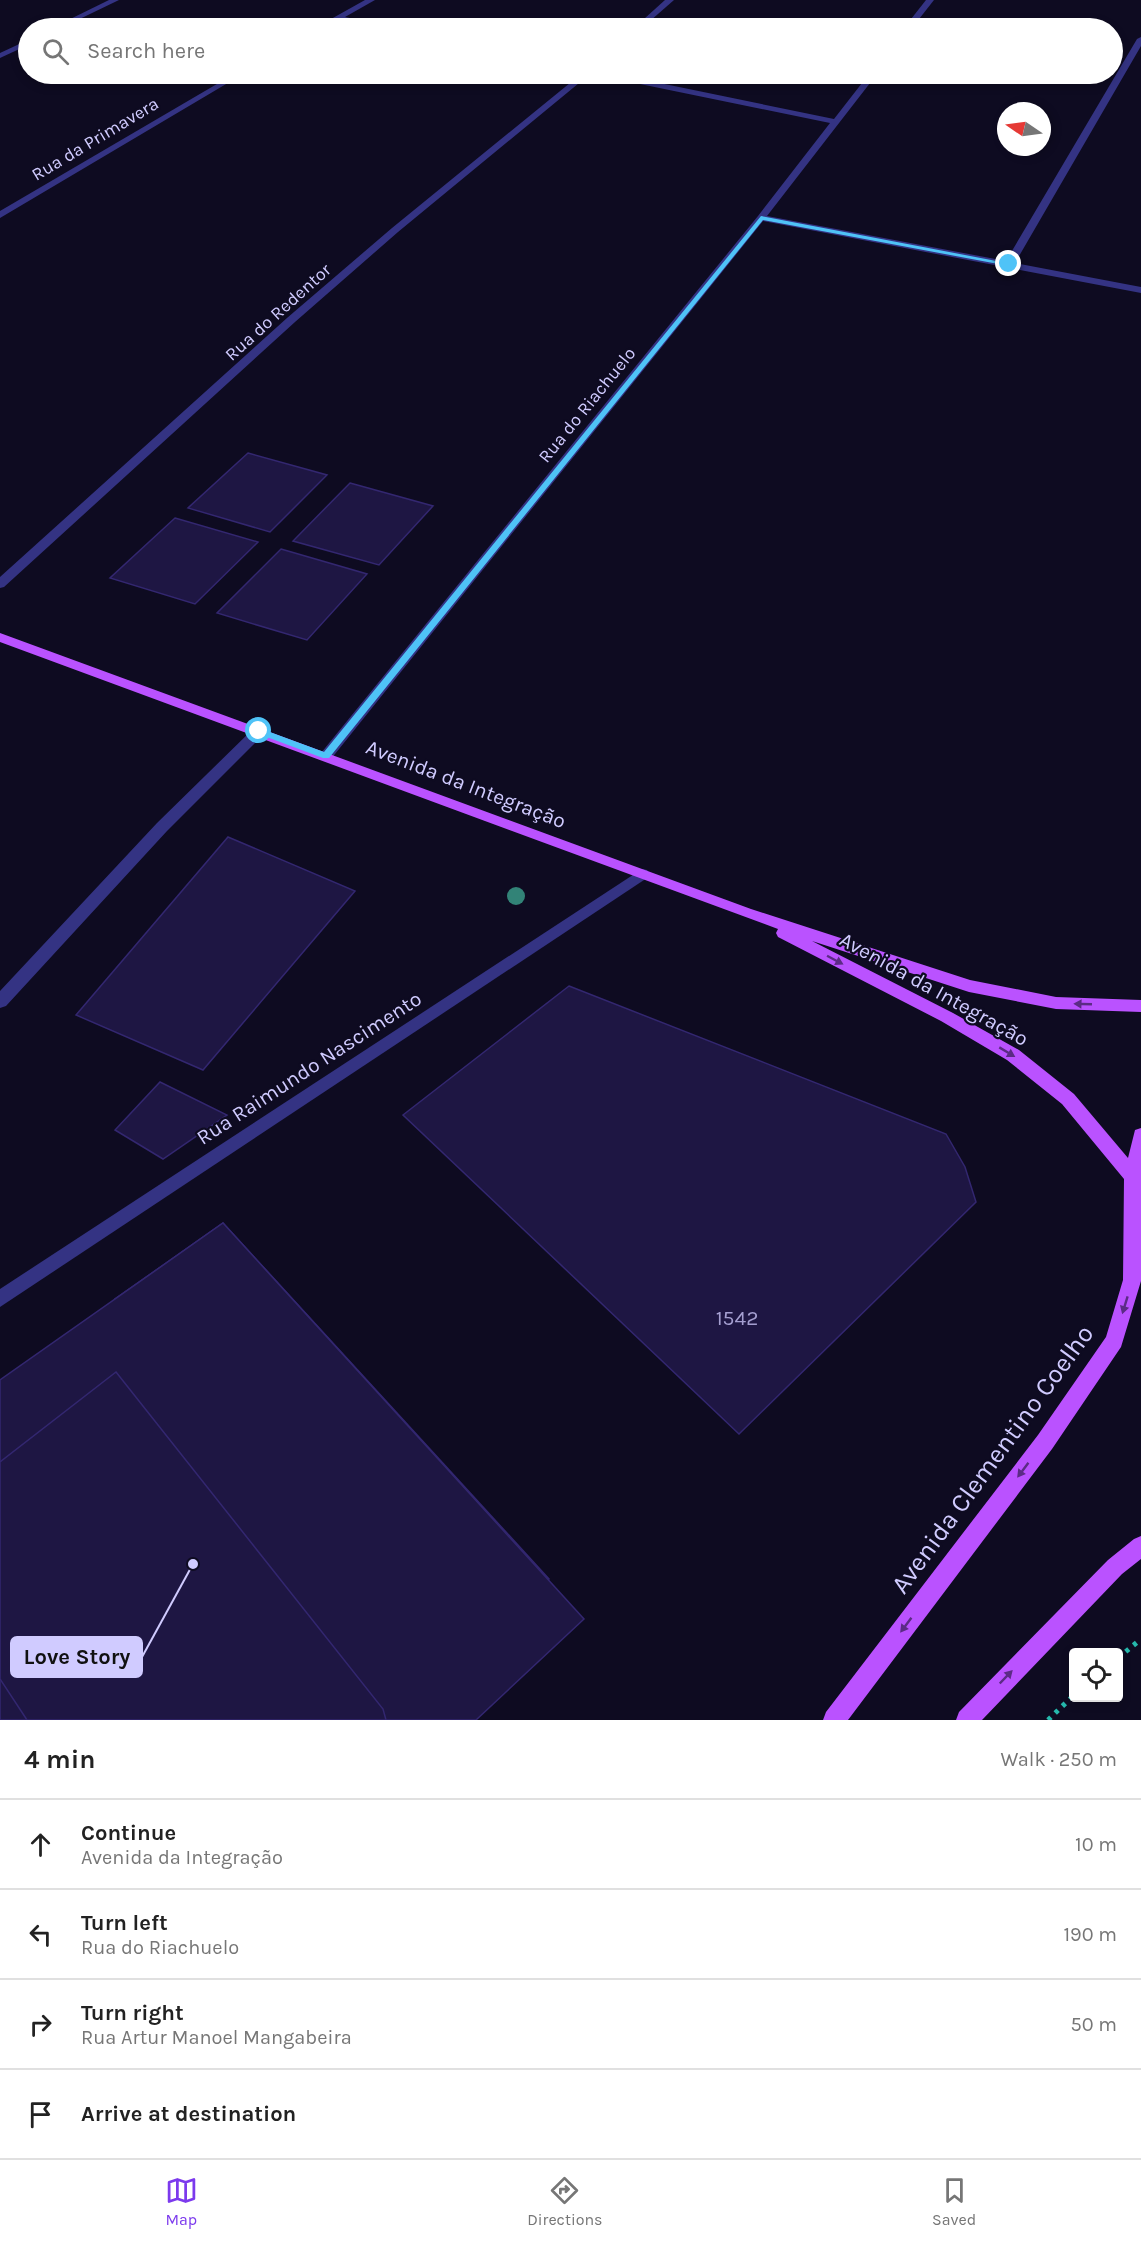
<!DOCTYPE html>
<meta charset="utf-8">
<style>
:root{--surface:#fff;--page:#f6f6f6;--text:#222;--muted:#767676;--line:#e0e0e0;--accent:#7c3aed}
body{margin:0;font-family:Karla,sans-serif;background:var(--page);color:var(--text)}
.controls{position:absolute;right:18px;bottom:18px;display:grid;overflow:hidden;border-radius:6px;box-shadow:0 3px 9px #0003}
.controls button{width:54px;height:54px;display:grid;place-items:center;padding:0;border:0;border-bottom:2px solid var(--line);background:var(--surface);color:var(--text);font:30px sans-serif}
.compass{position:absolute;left:997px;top:102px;width:54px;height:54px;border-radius:50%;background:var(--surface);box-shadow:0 3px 9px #0003;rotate:283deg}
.stop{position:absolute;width:18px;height:18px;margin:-14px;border:4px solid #4fc3f7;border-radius:50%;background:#fff}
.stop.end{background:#4fc3f7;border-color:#fff;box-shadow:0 2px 6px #0008}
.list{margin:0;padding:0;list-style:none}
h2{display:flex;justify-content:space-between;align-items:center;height:78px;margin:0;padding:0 24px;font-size:26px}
h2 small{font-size:20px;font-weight:400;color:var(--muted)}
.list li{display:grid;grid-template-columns:39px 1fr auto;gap:18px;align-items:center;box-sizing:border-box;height:90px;padding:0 24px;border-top:2px solid var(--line)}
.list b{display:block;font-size:22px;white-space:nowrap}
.list p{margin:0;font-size:20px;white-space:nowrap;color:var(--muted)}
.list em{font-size:20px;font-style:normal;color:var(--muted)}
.icon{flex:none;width:33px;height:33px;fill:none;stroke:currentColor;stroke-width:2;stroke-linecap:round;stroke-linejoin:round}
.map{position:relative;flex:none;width:1141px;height:1720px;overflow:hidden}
.search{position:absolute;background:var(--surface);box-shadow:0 3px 9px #0003;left:18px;right:18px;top:18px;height:66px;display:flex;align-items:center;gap:15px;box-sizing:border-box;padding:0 21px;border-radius:33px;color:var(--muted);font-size:22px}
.sheet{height:438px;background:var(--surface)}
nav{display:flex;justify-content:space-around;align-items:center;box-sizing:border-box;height:84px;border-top:2px solid var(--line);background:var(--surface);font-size:16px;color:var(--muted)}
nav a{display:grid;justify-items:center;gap:3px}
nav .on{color:var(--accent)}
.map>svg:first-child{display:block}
.building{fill:#1e1643;stroke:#332770;stroke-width:1.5}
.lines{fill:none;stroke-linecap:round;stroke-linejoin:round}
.path{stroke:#26b8ac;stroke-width:5;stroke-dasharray:4 6;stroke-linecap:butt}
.minor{fill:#343383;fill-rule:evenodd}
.major{fill:#ba52ff;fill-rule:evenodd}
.tree{fill:#328377}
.oneway{fill:#5b2b85}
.route{fill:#4fc3f7}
.labels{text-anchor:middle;stroke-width:4.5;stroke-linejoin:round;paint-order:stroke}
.far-street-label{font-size:18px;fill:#d0cbff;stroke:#0e0b21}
.street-label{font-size:21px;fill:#d0cbff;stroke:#0e0b21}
.near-number-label{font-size:21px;fill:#a49ed0}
.near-street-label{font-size:26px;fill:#d0cbff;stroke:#0e0b21}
.leader{fill:none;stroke:#d0cbff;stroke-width:2}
.callout-dot{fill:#d0cbff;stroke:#0e0b21;stroke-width:2}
.callout{fill:#d0cbff;stroke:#d0cbff;stroke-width:2}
.callout-label{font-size:22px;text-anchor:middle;font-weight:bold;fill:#111}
</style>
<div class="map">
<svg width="1141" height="1720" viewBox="0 0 1141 1720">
<rect width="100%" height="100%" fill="#0e0b21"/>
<g class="building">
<polygon points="248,453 327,475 270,532 188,508"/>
<polygon points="350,483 433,506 379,565 293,541"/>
<polygon points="175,518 258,542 195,604 110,578"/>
<polygon points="281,549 367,574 307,640 217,613"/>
<polygon points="228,837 355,891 203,1070 76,1015"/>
<polygon points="569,986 946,1134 965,1167 976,1202 739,1434 403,1115"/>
<polygon points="160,1082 227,1115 163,1159 115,1130"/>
<polygon points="223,1223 549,1579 453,1666 422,1665 115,1299"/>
<polygon points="223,1223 584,1619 476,1720 0,1720 0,1380"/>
<polygon points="116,1372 383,1709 386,1720 27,1720 0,1679 0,1462"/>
</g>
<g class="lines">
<g class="path">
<polyline points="1118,1658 1141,1639"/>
<polyline points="1048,1720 1074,1695"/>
</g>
<g class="minor">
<polygon points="109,0 119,0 61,28 52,28"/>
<path d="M365 0H375L345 17 389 26 393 28C378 28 348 19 338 21 329 23 325 29 315 28Z"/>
<polygon points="665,0 674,0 642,28 634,28"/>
<polygon points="926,0 934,0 912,28 904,28"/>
<polygon points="1141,37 1141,46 1015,263 1141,287 1141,293 763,221 331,759 321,759 319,756 321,753 758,216 830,123 606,77 602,74 616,74 834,119 869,74 877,74 767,216 1006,261 1137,39"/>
<polygon points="28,40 28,45 0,58 0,53"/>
<polygon points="234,74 243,74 0,218 0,211"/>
<polygon points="581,74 590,74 398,232 295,322 4,587 0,588 0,577 287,318 392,228"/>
<polygon points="259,726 264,728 266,731 264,734 167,831 6,1006 0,1008 0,991 157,823 254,728"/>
<polygon points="642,869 647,870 650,874 647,878 0,1307 0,1289"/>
</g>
<g class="major">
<polygon points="0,633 751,909 970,980 1056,997 1141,1000 1141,1012 1056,1009 969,992 812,941 953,1013 1019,1050 1074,1094 1128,1158 1135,1130 1141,1128 1141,1281 1121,1347 1052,1449 848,1720 823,1720 826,1712 1038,1435 1106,1337 1123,1280 1124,1179 1062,1104 1007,1060 941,1021 778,937 776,933 778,929 0,642"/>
<polygon points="1141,1536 1141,1559 1122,1574 982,1720 956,1720 959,1712 1108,1560 1134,1539"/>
</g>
</g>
<circle class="tree" cx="516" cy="896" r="9"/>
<defs><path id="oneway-solid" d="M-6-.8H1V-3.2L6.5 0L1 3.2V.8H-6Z" transform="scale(1.5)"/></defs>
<g class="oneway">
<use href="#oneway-solid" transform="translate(835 960) rotate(28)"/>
<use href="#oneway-solid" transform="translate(1083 1004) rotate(-178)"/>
<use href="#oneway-solid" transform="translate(1007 1052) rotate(31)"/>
<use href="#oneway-solid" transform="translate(1125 1305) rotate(107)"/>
<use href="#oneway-solid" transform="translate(1023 1470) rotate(127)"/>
<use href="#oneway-solid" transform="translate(906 1625) rotate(127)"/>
<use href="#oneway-solid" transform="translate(1006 1677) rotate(-46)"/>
</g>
<polygon class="route" points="761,216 1012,264 1009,266 763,220 329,758 323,758 256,733 256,729 259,728 324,752"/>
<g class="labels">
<g class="far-street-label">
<text transform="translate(95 139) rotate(-31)" y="6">Rua da Primavera</text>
<text transform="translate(278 312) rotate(-42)" y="6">Rua do Redentor</text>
<text transform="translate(587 405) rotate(-51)" y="6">Rua do Riachuelo</text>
</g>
<g class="street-label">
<text transform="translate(466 784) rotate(21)" y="7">Avenida da Integração</text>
<text transform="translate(934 989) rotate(29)" y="7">Avenida da Integração</text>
<text transform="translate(309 1068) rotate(-33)" y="7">Rua Raimundo Nascimento</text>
</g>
<g class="near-number-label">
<text x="737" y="1325">1542</text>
</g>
<g class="near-street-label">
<text transform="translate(992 1459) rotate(-54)" y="9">Avenida Clementino Coelho</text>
</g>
</g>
<path class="leader" d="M193 1564L142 1657"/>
<circle class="callout-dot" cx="193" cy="1564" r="6"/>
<rect class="callout" x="11" y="1637" width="131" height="40" rx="6"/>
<g class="callout-label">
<text x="77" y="1664">Love Story</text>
</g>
</svg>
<div class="controls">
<button><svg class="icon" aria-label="locate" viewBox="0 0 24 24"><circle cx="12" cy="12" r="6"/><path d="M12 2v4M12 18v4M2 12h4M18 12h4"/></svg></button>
</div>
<svg class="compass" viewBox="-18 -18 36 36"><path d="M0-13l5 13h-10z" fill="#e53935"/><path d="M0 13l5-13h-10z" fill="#767676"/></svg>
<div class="stop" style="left:259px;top:731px"></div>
<div class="stop end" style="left:1009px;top:264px"></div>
<div class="search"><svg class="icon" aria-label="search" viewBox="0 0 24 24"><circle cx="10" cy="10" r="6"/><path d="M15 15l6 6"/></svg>Search here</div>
</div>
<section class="sheet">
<h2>4 min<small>Walk · 250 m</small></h2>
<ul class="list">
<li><svg class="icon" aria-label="ahead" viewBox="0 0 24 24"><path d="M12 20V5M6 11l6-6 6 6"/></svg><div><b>Continue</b><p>Avenida da Integração</p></div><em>10 m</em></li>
<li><svg class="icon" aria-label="left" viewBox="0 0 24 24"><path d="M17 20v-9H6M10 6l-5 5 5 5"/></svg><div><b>Turn left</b><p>Rua do Riachuelo</p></div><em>190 m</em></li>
<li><svg class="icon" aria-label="right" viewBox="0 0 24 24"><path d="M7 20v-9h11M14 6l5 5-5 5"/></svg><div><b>Turn right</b><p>Rua Artur Manoel Mangabeira</p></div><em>50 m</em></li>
<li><svg class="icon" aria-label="arrive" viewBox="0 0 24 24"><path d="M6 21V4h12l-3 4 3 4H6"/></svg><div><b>Arrive at destination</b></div></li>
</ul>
</section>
<nav>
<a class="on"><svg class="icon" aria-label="map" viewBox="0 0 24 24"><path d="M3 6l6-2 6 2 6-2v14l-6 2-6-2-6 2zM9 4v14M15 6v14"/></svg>Map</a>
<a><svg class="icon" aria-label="directions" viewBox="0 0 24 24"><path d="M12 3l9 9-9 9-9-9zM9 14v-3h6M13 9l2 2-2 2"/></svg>Directions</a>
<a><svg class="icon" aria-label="saved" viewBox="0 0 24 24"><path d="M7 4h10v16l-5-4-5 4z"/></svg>Saved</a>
</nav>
